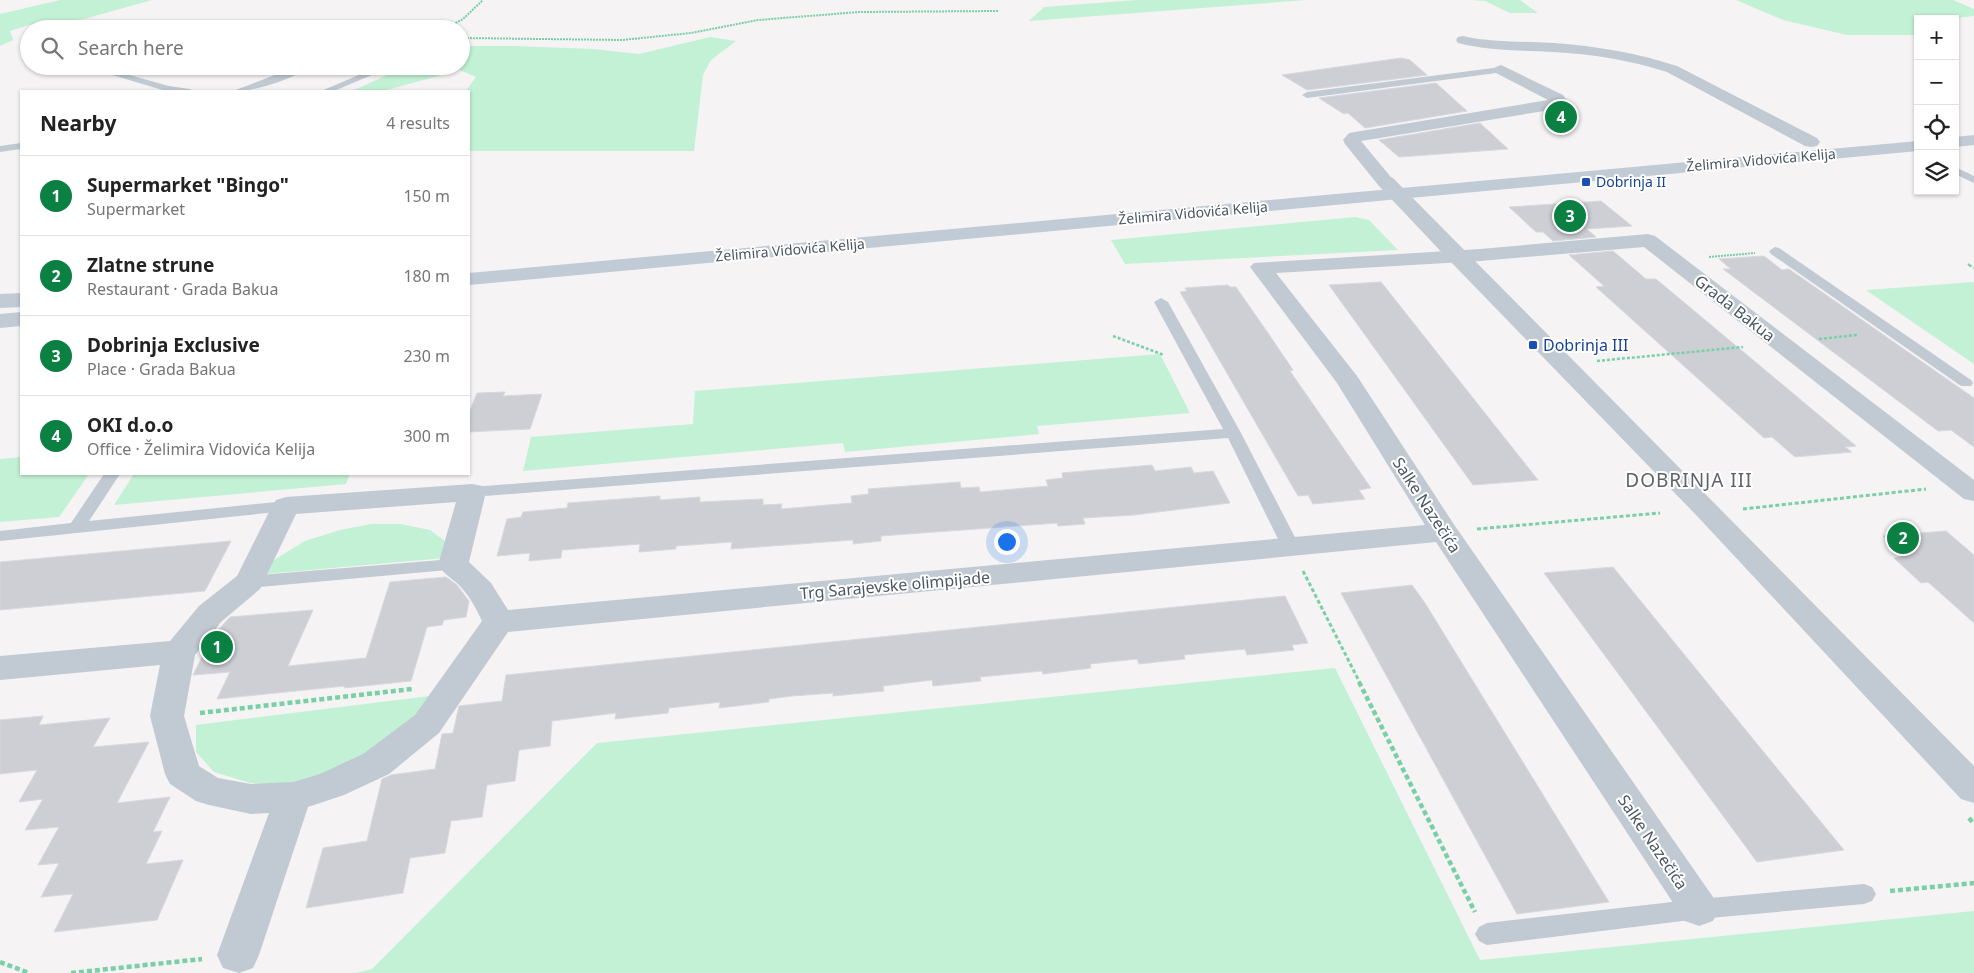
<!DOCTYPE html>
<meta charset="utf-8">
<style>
:root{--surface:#fff;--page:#f2f2f2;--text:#222;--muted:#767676;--line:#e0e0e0;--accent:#0b8043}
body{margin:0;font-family:"Noto Sans",sans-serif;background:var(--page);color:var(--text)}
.controls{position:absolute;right:15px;top:15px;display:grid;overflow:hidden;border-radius:0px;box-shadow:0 1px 4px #0004}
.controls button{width:45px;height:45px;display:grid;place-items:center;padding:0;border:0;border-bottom:1px solid var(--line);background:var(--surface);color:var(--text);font:25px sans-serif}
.you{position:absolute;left:1006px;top:541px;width:18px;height:18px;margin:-12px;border:4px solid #fff;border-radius:50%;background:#1a73e8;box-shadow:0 0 0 8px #1a73e833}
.badge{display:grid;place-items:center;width:32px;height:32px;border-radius:50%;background:var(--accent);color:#fff;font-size:16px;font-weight:700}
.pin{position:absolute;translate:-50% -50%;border:2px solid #fff;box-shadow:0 1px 5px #0006}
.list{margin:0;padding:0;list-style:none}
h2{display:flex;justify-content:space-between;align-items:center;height:65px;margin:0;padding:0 20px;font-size:21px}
h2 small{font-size:16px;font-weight:400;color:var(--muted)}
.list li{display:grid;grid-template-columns:32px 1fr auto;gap:15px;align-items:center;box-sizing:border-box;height:80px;padding:0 20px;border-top:1px solid var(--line)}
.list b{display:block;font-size:19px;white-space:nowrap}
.list p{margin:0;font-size:16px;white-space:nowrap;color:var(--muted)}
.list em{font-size:16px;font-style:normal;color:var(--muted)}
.icon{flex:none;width:28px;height:28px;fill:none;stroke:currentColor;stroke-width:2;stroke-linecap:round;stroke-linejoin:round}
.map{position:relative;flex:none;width:1974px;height:973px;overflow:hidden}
.search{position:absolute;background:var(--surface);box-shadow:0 1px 4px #0004;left:20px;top:20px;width:450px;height:55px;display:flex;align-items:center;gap:12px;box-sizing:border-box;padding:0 18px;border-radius:28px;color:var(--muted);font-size:19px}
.panel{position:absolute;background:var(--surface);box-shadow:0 1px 4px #0004;left:20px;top:90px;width:450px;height:385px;border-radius:0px}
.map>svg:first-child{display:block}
.green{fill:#c3f1d5}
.building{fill:#cdcfd5;stroke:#d7d9de}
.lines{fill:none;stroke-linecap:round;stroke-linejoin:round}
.path-far3{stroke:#7ad0a6;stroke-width:2;stroke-dasharray:2 1;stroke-linecap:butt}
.path-far2{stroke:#7ad0a6;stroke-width:2.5;stroke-dasharray:3 2;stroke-linecap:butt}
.path-far1{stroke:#7ad0a6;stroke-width:3;stroke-dasharray:4 2.5;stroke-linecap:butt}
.path{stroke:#7ad0a6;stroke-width:4.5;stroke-dasharray:5 3;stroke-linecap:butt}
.service{fill:#c1cad2;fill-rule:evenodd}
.minor{fill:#c1cad2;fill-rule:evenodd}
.tertiary{fill:#c1cad2;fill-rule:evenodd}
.secondary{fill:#c1cbd6;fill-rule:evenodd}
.transit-dot{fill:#1a4fb4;stroke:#fff;stroke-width:2}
.labels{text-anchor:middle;stroke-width:4;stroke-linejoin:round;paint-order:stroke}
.far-street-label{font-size:14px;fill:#4a5661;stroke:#fff}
.far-transit-label{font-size:14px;fill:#164399;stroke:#fff;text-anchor:start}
.street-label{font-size:16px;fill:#4a5661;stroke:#fff}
.transit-label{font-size:16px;fill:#164399;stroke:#fff;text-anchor:start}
.quarter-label{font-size:19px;letter-spacing:1px;fill:#5f6368;stroke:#fff}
</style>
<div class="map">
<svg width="1974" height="973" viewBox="0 0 1974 973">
<rect width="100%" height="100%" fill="#f5f3f3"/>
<g class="green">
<polygon points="60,0 152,0 84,19 29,25 10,31 13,40 0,46 0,14"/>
<polygon points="1137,0 1307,0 1029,21 1044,7"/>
<polygon points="1471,0 1520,0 1538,13 1510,13 1485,1"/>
<polygon points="1736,0 1953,0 1974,9 1974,16 1950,19 1918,19 1918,35 1847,35 1783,20"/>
<polygon points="710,37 736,41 711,60 703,75 694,151 469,151 469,91 466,91 476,77 460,70 383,91 352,91 407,66 461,66 461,46 513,46 593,49 639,54"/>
<polygon points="1355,217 1369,220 1398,250 1125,264 1111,240"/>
<polygon points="1974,282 1974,364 1866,290"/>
<polygon points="1160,354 1190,413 1037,426 1039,434 845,452 843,443 523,471 531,437 693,424 695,391"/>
<polygon points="21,457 21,474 89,474 59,517 0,522 0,459"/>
<polygon points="134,474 350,474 346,484 114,505"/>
<polygon points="371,524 401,524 430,530 449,544 445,558 265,574 271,562 305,541 340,530"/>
<polygon points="1335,668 1480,960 1974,911 1974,973 355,973 372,969 597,743"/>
<polygon points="430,696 412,722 366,757 321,776 285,786 250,783 214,772 196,752 196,725"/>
</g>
<g class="building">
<polygon points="1401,58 1410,60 1427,75 1307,90 1282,75"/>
<polygon points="1436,83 1467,111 1365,128 1348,113 1344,114 1319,98"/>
<polygon points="1480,123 1508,149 1399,157 1379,140"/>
<polygon points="1601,201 1632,226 1587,229 1596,237 1553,241 1543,232 1536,232 1509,207"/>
<polygon points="1613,251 1646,279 1656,279 1856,446 1845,447 1852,452 1795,457 1772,437 1764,438 1596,287 1604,286 1569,255"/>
<polygon points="1764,256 1782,270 1789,269 1974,398 1974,447 1951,430 1938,431 1723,269 1731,269 1719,259"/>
<polygon points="1381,282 1450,369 1538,480 1473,485 1329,285"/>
<polygon points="1228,285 1230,287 1236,287 1268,333 1293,370 1290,371 1371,488 1359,490 1365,499 1313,504 1308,495 1298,496 1180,292 1187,291 1185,288"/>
<polygon points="505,392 503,396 542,394 530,429 469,432 469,413 477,393"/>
<polygon points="1152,465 1155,471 1191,467 1194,473 1213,471 1230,503 1134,515 1083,518 1085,524 1058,526 1057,523 881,536 881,541 853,544 853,540 731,549 732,542 676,546 676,549 639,552 640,544 562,550 561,558 529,561 530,553 497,556 507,519 521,517 523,512 567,508 568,503 660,496 660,500 700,497 700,502 763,499 763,505 782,504 781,509 852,503 851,496 869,494 868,489 960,482 961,488 979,487 980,492 1048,486 1046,480 1063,478 1062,473"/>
<polygon points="1946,531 1974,555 1974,623 1928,582 1921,583 1894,558 1905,556 1883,536"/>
<polygon points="231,541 205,591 0,610 0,562"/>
<polygon points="1613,567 1753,739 1844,850 1757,862 1544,573"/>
<polygon points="446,577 457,585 469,601 466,617 444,620 442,625 427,627 411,681 344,688 345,686 217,699 230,672 193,675 212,637 230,617 313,610 288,666 366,658 390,582"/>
<polygon points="1412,585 1425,603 1609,902 1517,914 1341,593"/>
<polygon points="1285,596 1308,643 1292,645 1294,650 1247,655 1245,649 1184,655 1185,659 1139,664 1137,659 1090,664 1091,668 1043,674 1042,671 980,677 981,681 933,686 932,680 883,686 884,691 833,696 833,693 792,696 769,699 769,702 719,708 720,702 669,708 668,713 615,719 616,713 552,721 550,746 519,750 515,781 487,785 482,817 451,821 445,853 410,858 403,893 306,908 323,848 367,841 382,779 391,775 435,769 442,734 453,733 459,706 502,701 506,675"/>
<polygon points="43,716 39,725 110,718 93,747 149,742 117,803 170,797 153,832 162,831 146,864 183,860 157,920 54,932 73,894 41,897 59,863 38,865 59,827 25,830 43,799 19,802 37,770 0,774 0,720"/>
</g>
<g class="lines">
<g class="path-far3">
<polyline points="445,29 463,19 483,0"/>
<polyline points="461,38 622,40 691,33 758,20 859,12 998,11"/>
<polyline points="1709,257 1755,253"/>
<polyline points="1968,264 1971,266"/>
</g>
<g class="path-far2">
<polyline points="1969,265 1974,268"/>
<polyline points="1113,336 1164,355"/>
<polyline points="1819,339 1857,335"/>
<polyline points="1597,361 1743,347"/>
</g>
<g class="path-far1">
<polyline points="1743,509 1926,489"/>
<polyline points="1477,529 1660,513"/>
<polyline points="1303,571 1360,683"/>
</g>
<g class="path">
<polyline points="1359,682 1475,912"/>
<polyline points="200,713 412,689"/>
<polyline points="1969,818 1974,824"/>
<polyline points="1890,891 1974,883"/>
<polyline points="0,962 29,973"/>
<polyline points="71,973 202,959"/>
</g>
<g class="service">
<polygon points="82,66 97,66 169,86 190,89 192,91 166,91"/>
<path d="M298 66H310C295 79 253 92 233 91Z"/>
<polygon points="380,66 393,66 334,91 321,91"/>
<polygon points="1501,67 1506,70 1504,72 1307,98 1302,95 1307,92"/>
<polygon points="21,143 21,149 0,152 0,146"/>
<polygon points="1955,167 1974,176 1974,183 1955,174"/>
<polygon points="1775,247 1779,248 1971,380 1973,383 1971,386 1961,386 1771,254 1769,251"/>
<polygon points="1161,298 1168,302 1241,433 1300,547 1297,551 1291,553 1285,551 1282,547 1228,438 472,497 466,495 464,492 466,489 472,487 1223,429 1154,302"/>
<polygon points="104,474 120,474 89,521 286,501 292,502 294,506 292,510 286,511 0,541 0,531 71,523"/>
<polygon points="453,559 459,561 462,565 459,569 249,588 243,586 240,582 243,578 249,576"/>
<polygon points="1864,884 1872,887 1876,894 1872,901 1864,904 1699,919 1487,945 1479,941 1475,934 1479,927 1487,923 1699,899"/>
</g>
<g class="minor">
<path d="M1463 36C1493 43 1523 41 1554 43 1596 46 1637 53 1677 66L1817 138 1820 142 1817 146 1811 147 1805 146 1667 72C1629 60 1592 54 1553 52 1521 50 1489 51 1458 43L1456 40 1458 37Z"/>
<polygon points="1501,65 1563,95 1567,101 1565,104 1550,110 1361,141 1395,182 1393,186 1386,188 1379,186 1345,144 1343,140 1349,133 1355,132 1548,100 1496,73 1493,70 1496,67"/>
<path d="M1648 234 1655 236 1974 480V501L1964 499 1644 247 1480 261 1276 273 1357 376 1455 526 1713 897 1719 909 1713 921 1699 926 1685 921 1436 542 508 632 439 733 389 774 344 795 308 807 259 955 253 968 239 973 223 968 217 955 269 813 251 814 209 805 196 801 170 784 165 774 150 716 160 665 0 680V656L170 641 199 606 237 576 272 506 276 500 286 497 472 484 482 486 486 492 469 562 491 583 508 610 1425 525 1337 383 1250 267 1254 263 1480 249ZM456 502 438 565C443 573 451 578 458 584 469 595 476 608 482 621L415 715 363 754 320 774 293 782 251 784 218 778 199 766 184 716 195 655 221 622 260 589 296 514Z"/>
</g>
<polygon class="tertiary" points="1386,176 1393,178 1974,766 1974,803 1961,799 1698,517 1449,260 1379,186 1377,182 1379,178"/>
<g class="secondary">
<polygon points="1974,135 1974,145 1955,147 1955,137"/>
<polygon points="1918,141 1918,151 469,285 469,273"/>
<polygon points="21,293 21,307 0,308 0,294"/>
<polygon points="21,312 21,326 0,328 0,314"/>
</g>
</g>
<g class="transit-dot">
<rect x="1581" y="177" width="10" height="10" rx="2.5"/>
<rect x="1528" y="340" width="10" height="10" rx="2.5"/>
</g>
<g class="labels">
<g class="far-street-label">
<text transform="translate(1761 160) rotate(-5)" y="5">Želimira Vidovića Kelija</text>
<text transform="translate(1193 213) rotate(-5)" y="5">Želimira Vidovića Kelija</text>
<text transform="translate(790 250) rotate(-5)" y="5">Želimira Vidovića Kelija</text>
</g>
<g class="far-transit-label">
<text x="1596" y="187">Dobrinja II</text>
</g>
<g class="street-label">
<text transform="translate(1735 308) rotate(38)" y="6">Grada Bakua</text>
<text transform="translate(1427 505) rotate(57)" y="6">Salke Nazečića</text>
<text transform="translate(895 585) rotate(-5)" y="6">Trg Sarajevske olimpijade</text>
<text transform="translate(1653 842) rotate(56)" y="6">Salke Nazečića</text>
</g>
<g class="transit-label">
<text x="1543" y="351">Dobrinja III</text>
</g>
<g class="quarter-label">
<text x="1689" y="487">DOBRINJA III</text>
</g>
</g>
</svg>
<div class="controls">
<button>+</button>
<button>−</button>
<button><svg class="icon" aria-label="locate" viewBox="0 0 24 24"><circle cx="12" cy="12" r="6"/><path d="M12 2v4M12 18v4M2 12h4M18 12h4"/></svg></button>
<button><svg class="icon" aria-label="layers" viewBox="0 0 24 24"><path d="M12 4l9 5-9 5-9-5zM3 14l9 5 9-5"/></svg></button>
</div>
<div class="you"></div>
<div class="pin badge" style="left:217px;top:647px">1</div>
<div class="pin badge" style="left:1903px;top:538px">2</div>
<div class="pin badge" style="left:1570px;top:216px">3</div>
<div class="pin badge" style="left:1561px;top:117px">4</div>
<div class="search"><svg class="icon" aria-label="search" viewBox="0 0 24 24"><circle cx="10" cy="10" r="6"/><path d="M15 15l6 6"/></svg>Search here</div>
<section class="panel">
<h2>Nearby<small>4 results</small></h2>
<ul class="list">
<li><span class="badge">1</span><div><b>Supermarket &quot;Bingo&quot;</b><p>Supermarket</p></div><em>150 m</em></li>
<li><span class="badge">2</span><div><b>Zlatne strune</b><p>Restaurant · Grada Bakua</p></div><em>180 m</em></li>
<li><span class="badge">3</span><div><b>Dobrinja Exclusive</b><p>Place · Grada Bakua</p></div><em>230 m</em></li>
<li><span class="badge">4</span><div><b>OKI d.o.o</b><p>Office · Želimira Vidovića Kelija</p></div><em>300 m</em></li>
</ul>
</section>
</div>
